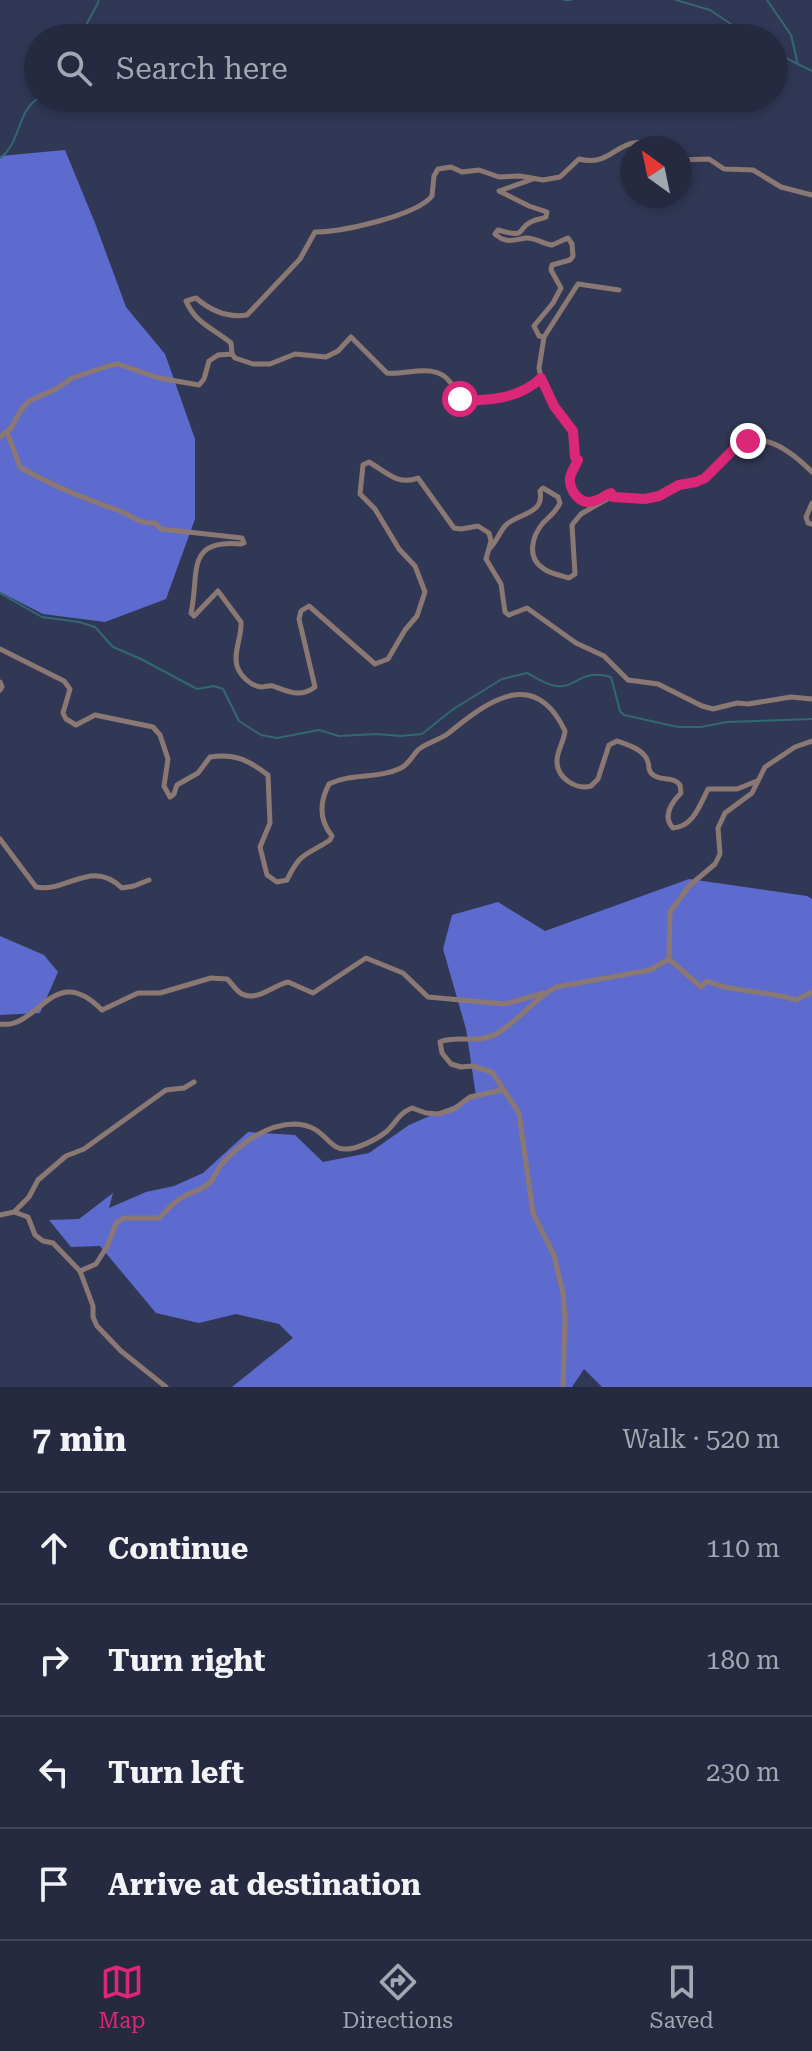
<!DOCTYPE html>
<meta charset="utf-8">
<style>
:root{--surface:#252a40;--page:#2d3247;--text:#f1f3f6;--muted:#a3a7b1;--line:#424659;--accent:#db2777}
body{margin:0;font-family:"Roboto Serif",serif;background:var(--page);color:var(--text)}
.compass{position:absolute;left:620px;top:136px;width:72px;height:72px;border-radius:50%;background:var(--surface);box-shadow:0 4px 12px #0003;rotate:327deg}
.stop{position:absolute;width:24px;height:24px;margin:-18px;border:6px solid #db2777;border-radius:50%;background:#fff}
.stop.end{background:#db2777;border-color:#fff;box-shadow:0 2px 8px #0008}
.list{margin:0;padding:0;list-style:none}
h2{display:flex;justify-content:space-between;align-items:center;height:104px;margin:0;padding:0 32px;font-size:34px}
h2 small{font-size:26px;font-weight:400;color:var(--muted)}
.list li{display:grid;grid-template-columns:52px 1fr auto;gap:24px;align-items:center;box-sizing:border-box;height:112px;padding:0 32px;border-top:2px solid var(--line)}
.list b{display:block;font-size:30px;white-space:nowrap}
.list em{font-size:26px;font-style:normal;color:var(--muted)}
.icon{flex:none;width:44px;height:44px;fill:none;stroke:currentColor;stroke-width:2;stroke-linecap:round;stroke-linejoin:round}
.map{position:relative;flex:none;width:812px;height:1387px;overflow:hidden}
.search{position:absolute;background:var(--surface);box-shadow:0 4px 12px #0003;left:24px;right:24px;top:24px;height:88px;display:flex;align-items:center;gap:20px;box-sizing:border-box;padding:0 28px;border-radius:44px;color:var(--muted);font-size:30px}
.sheet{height:552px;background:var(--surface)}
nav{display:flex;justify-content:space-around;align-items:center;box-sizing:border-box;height:112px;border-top:2px solid var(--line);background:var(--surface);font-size:22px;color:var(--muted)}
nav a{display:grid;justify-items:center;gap:4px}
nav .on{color:var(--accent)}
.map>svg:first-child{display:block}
.forest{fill:#5d6bce}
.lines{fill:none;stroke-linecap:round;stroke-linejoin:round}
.stream{stroke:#316874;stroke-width:2}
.street{stroke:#8b7873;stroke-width:5}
.route{stroke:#db2777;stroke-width:10}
</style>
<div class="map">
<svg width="812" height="1387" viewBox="0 0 812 1387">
<rect width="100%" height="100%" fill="#313856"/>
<g class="forest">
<polygon points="65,150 95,223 126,307 165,354 195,439 195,519 166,599 105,622 43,614 0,592 0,156"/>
<polygon points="689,879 807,896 812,899 812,1387 602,1387 584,1369 572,1387 232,1387 293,1338 279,1324 236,1314 199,1323 156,1313 100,1246 71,1247 49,1220 79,1219 113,1193 109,1208 146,1192 174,1186 203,1173 248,1132 295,1135 323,1162 369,1153 409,1125 476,1096 466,1029 443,949 452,915 498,902 545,931"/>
<polygon points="0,936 44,955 58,972 40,1013 0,1015"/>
</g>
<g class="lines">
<g class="stream">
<polyline points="564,0 571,0"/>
<polyline points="676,0 710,10 752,38"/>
<polyline points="767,0 791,35 798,65"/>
<path d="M82 38C84 23 94 14 99 0"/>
<polyline points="774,52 812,71"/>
<path d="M0 158C21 143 17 110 39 98"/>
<path d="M0 593 42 617 79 622 95 627 113 647 141 659 197 689 214 686 223 689 239 721 261 735 277 738 319 730 339 736 377 734 401 736 422 734 452 710 502 679 527 673C537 678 545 685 557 686 578 688 580 668 611 677L620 711 624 715 678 727H701L727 722 812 719"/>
</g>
<g class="street">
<polyline points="680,160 709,159 724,169 753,170 781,187 812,195"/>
<path d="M533 179 499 191 529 206 547 212 546 217C542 219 537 219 533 221 514 229 530 239 498 230L495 234C506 244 513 240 526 238 534 237 543 244 552 245L568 238 572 244 573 256 570 260 552 265 551 270 561 288 553 303 534 326 539 336 544 337"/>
<path d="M232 354 231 343C214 329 195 323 186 301L196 298C211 311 227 318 247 315L300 259 315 232C341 232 416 216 432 196L434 176 438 169 451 167 462 172 479 170 499 177 520 176 543 180 560 177 579 159C615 169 619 128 659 148"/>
<path d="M7 432 20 467C52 486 85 499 120 511 133 516 139 524 155 523L161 529 242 538 244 543 241 544C184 539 200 574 191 613L194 616 218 591 241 622C242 637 233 652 237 666 240 675 250 686 261 687 265 687 269 685 273 686 289 692 300 698 315 687L299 619 301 611 309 606 375 664 388 659 405 630 417 616 425 592 415 566 399 549 375 509 360 494 363 465 369 462C386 472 398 486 418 478L454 528 461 529 478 526 489 533 491 541 486 559 501 584 505 612 509 615 527 608 576 643 604 656 628 680 658 684 702 706 713 709 737 703 748 704 791 697 812 699"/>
<path d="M0 437 11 428 21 410 29 401 56 389 72 378 108 366 118 364 159 378 199 385 204 379 209 361 218 355 232 354 235 358 253 364H270L295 354 326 357 338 351 351 337 387 373C408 375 435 362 450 382 455 387 456 394 460 399 487 403 521 397 541 378"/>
<path d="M613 497C628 499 647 501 661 495 667 493 672 488 677 486 687 482 698 484 706 477 717 467 725 455 737 446 763 428 794 454 812 472"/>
<polyline points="812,503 806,517 808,523 812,524"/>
<path d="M490 548C497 541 499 533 505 526 517 513 545 515 540 491L543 488 558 497 560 503C556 512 550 516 543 523 532 536 526 558 544 569 549 573 562 576 569 578L575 574 572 525 581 514 614 495 611 493C587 502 575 512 570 476L578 460 575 457 573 431 554 406 541 378 539 368 544 337 578 284 619 290"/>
<path d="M0 649 64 681 70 689 63 713 66 719 76 725 95 715 153 727 160 735 168 759 164 786 170 797 174 794 177 785 198 773 210 757C235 753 248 760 268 775L270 823 260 847 267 875 277 882 287 880C301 851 306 856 330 840L332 836C319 820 319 803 329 784 351 773 379 779 401 768 409 764 412 756 418 750 427 742 441 740 450 732 489 700 535 667 565 731 564 742 556 752 557 763 558 779 577 790 591 786L598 779 609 745 617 741C628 745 644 749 648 762 650 768 647 769 652 774 660 782 673 775 680 785L681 793C671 803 662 816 673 828 693 827 700 805 708 789H737L757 781"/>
<polyline points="0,682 2,687 0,690"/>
<path d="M0 839 36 887C68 893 91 858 122 888L134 886 149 880"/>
<path d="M669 959 701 987 707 981C734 993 767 990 796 1000L812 992"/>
<path d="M0 1024C39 1030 53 960 102 1010L138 993H160L211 978 227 979C232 983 236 991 242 994 256 1002 274 985 288 982L313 993 366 958 403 973 428 997 505 1004 544 993"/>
<polyline points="15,1211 29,1197 38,1180 66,1156 84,1149 166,1090 184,1088 194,1082"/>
<polyline points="0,1215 14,1212 28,1217 35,1235 43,1241 53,1243 80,1271 93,1306 93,1317 97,1326 121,1351 166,1387"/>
<path d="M80 1271 96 1264 108 1245 116 1223 124 1218H159C167 1210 176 1199 187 1195 195 1191 201 1190 208 1184 215 1179 216 1170 222 1164 239 1144 267 1124 295 1124 326 1125 327 1151 347 1149 358 1149 377 1139 386 1132 396 1123 399 1113 412 1108L426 1113 438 1114 454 1109 470 1097 502 1090"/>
<path d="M563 1387 565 1318 563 1294 554 1255 533 1213 519 1113 492 1072 472 1066 461 1067 451 1064 442 1053 440 1042C454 1035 477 1044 496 1034 518 1022 536 997 556 987L650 970 669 959 670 912 689 886 715 864 720 854 718 828 725 813 752 793 765 767 795 747 812 741"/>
</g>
</g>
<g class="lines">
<path class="route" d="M460 399C488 403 521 397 541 378L554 406 573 431 575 457 578 460C576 465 571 472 570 478 569 490 580 506 594 501 600 500 605 495 611 493L613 497 645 499 659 496 679 485 696 482 705 478 738 445 748 441"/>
</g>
</svg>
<svg class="compass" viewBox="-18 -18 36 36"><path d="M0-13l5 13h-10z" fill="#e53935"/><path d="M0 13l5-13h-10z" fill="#a3a7b1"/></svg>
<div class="stop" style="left:460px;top:399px"></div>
<div class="stop end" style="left:748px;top:441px"></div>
<div class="search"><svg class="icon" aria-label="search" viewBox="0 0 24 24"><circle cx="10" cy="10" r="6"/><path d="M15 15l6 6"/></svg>Search here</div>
</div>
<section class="sheet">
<h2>7 min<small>Walk · 520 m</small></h2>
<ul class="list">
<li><svg class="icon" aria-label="ahead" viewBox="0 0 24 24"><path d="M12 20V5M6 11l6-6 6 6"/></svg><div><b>Continue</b></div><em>110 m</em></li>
<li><svg class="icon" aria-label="right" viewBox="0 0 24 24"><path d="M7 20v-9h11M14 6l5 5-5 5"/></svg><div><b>Turn right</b></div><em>180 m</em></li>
<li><svg class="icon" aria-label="left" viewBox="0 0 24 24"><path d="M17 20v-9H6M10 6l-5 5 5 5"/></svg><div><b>Turn left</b></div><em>230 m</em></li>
<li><svg class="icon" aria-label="arrive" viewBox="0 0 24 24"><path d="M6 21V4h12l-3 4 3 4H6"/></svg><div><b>Arrive at destination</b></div></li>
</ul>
</section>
<nav>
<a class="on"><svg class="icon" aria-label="map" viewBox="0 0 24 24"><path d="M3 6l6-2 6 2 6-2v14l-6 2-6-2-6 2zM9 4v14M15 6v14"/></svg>Map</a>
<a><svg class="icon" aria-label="directions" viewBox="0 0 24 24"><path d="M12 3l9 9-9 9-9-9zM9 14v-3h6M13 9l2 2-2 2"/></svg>Directions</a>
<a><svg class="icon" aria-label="saved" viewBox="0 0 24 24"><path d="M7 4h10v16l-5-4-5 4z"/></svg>Saved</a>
</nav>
